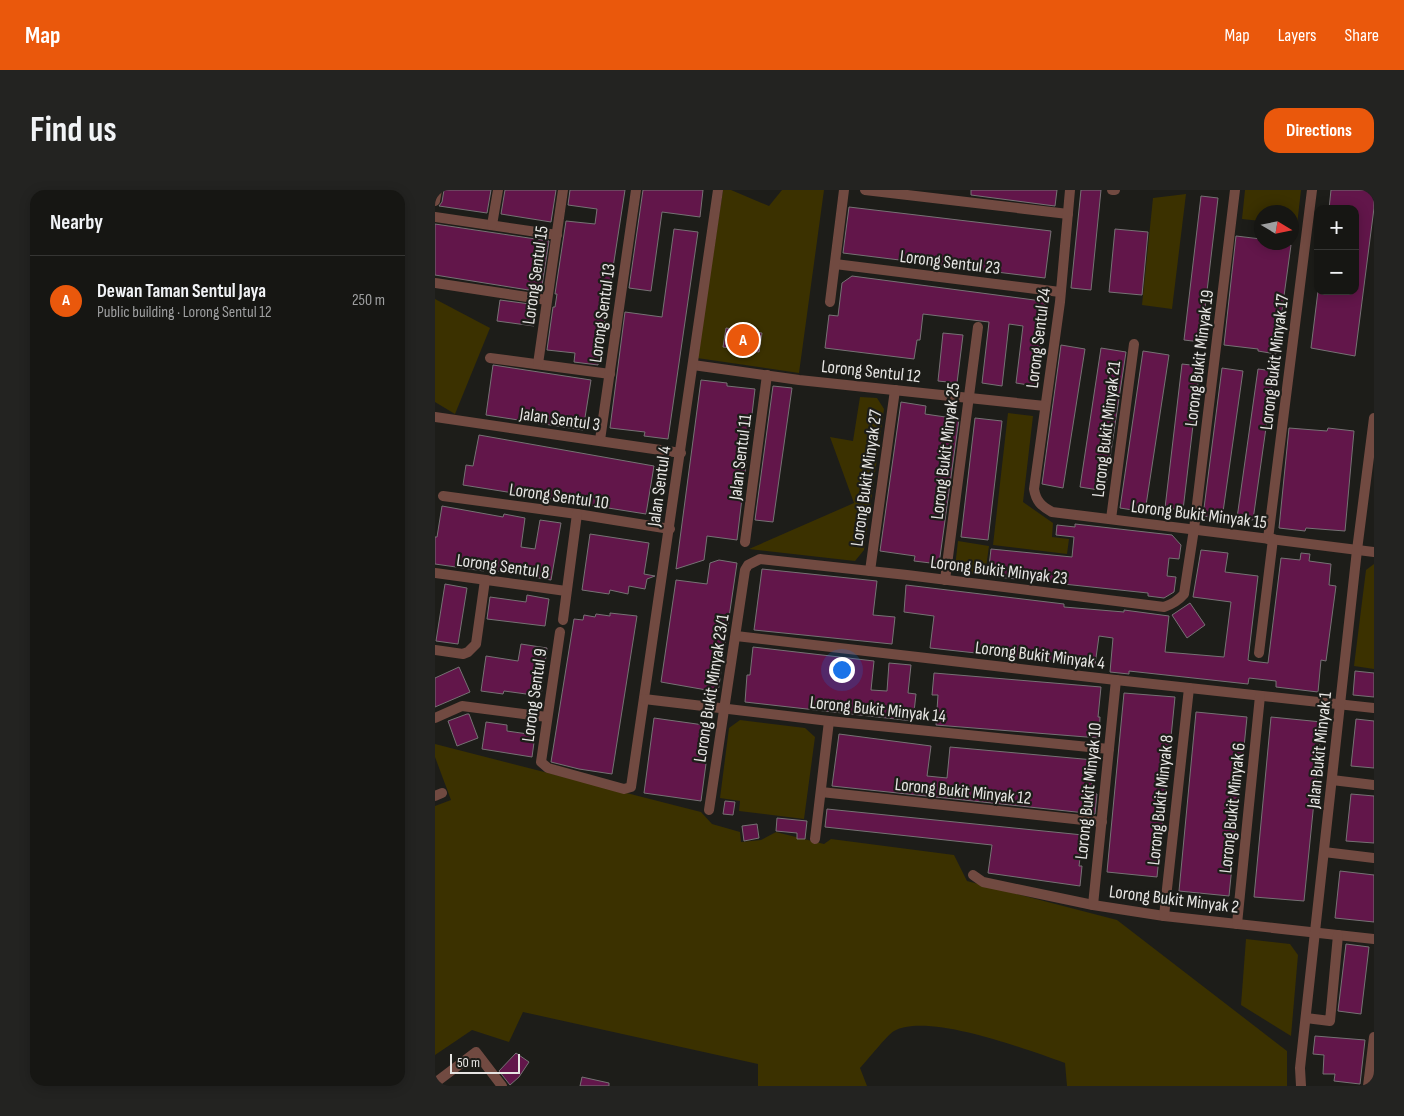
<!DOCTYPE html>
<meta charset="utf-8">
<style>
:root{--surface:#161613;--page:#232321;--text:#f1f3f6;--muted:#9e9fa0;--line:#353533;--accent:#ea580c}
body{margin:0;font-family:"Sofia Sans Condensed",sans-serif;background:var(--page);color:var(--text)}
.controls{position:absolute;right:15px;top:15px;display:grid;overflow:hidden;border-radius:10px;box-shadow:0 2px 12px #0003}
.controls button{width:45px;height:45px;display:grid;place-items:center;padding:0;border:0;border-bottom:1px solid var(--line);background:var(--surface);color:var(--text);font:25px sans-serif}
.compass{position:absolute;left:819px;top:15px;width:45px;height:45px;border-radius:50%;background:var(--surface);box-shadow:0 2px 12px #0003;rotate:100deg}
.scale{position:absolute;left:15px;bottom:12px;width:70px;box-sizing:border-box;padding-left:5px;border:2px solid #e6e5e3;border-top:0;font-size:14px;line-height:18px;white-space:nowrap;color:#e6e5e3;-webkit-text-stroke:4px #1d1d19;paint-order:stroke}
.you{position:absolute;left:406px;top:479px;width:18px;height:18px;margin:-12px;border:4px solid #fff;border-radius:50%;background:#1a73e8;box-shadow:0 0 0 8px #1a73e833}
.badge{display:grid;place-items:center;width:32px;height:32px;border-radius:50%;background:var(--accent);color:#fff;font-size:16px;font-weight:700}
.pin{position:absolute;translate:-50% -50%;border:2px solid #fff;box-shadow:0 1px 5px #0006}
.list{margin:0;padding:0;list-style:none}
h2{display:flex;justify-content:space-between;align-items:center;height:65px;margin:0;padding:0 20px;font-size:21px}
h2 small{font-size:16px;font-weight:400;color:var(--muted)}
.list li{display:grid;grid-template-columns:32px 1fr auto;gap:15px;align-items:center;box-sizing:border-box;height:90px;padding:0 20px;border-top:1px solid var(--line)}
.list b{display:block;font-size:19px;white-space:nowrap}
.list p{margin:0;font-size:16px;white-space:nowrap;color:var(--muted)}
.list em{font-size:16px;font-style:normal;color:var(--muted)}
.map{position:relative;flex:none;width:939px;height:896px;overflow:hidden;border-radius:15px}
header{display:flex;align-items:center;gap:30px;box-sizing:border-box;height:70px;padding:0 25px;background:var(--accent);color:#fff}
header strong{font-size:24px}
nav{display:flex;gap:28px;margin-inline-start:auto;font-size:18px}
.intro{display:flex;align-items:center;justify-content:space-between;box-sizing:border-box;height:120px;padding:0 30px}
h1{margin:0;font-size:35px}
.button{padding:12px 22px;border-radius:15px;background:var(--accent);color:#fff;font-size:18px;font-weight:700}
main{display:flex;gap:30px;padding:0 30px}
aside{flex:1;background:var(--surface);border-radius:15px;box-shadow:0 2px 12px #0003}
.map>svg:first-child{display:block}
.green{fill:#3b3100}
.building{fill:#62164a;stroke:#767274}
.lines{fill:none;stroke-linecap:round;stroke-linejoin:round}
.minor{stroke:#714a41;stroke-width:10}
.labels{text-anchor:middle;stroke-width:4.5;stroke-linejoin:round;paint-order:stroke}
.street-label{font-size:18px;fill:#e6e5e3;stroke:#1d1d19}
</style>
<header>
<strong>Map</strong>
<nav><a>Map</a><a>Layers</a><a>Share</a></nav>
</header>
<div class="intro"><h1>Find us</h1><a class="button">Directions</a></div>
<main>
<aside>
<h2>Nearby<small></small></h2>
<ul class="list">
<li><span class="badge">A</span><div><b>Dewan Taman Sentul Jaya</b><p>Public building · Lorong Sentul 12</p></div><em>250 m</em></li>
</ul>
</aside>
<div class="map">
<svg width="939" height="896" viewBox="0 0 939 896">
<rect width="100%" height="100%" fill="#1d1d19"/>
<g class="green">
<polygon points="288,0 296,0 334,16 347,0 389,0 364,183 262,168"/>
<polygon points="810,0 866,0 862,35 857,35 856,22 826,22 826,31 807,29"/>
<polygon points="751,4 737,119 707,115 718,8"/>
<polygon points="0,109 55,138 20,224 0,212"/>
<polygon points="425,207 442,208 449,219 429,360 420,371 314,359 419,313 395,247 418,251"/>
<polygon points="573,223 598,226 588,312 618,333 617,347 634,349 632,364 558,355"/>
<polygon points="523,351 554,356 550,385 527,383 520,377"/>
<polygon points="939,374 939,479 919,476 931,380"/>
<polygon points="305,530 370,538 380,547 369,629 304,621 305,611 285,608 294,538"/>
<path d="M0 554 266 622 277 634 305 642 306 652 326 650 341 642 389 654 396 649 519 665 532 691 682 730 852 861V896H632L630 873C593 860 493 822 459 841 452 845 432 871 425 878L432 896H323V874L88 822 74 852 37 840 0 865V616L16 610 0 567Z"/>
<polygon points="811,749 855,754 863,765 856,846 806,815"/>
</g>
<g class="building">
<polygon points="9,0 56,0 52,23 4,16 7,12"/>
<polygon points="70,0 121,0 116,32 66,24"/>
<polygon points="135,0 190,0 163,175 139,172 140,163 112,160 118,117 120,117 122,104 120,104 131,31 160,34 162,19 133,15"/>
<polygon points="208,0 268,0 265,27 227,22 216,101 194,98"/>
<polygon points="536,0 622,0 620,16 536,5"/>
<polygon points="646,0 666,0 656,100 636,98"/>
<polygon points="896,0 939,0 939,18 920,166 876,158 883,101 920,101 920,19 894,19"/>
<polygon points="766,6 783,8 766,152 749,150"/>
<polygon points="414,17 616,41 610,88 408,63"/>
<polygon points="0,34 114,51 106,102 0,85"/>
<polygon points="239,39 263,42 233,249 209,246 210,242 175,238 190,122 227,127"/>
<polygon points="680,39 713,42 707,105 674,102"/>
<polygon points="801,46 826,49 825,52 856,55 841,164 823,161 823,159 789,155"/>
<polygon points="417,86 607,111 613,118 610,139 607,138 600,196 581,193 588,136 574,134 567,196 547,193 554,132 488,124 485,150 482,150 479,169 390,158 394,125 403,126 407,93"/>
<polygon points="65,110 102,115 99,136 62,131"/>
<polygon points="291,138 327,143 324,162 288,157"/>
<polygon points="508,143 528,145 522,193 503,191"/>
<polygon points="626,155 650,159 628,298 607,294"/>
<polygon points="666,158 691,162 670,301 645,297"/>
<polygon points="708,161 734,165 710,322 685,318"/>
<polygon points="747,174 765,176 748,320 730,318"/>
<polygon points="58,175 156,190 148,240 51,225"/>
<polygon points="787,178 808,181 787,329 768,326"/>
<polygon points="823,179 839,181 818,330 802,328"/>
<polygon points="266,190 292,193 292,196 320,199 302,350 272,346 269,370 241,379"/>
<polygon points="338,196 357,198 338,332 320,330"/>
<polygon points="466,212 491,216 490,224 524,229 504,374 479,371 480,366 445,361"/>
<polygon points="540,228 567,231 553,350 526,347"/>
<polygon points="854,238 892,241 893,238 919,241 910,341 871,338 870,341 844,338"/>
<polygon points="44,245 219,276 211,324 28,295 31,275 38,276"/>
<polygon points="7,316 68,327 69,324 90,328 86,357 100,359 105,330 126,333 116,390 50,379 49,381 0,374 0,347 2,347"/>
<polygon points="640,334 737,345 746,355 744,369 734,368 732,386 741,387 739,402 729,408 713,406 713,403 553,386 556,359 637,367 639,347 621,345 622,335 640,337"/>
<polygon points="155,344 214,353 209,384 220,386 212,389 210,399 194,396 193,404 175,400 174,404 147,400"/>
<polygon points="766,360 793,363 790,382 823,386 813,470 816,471 833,473 846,368 865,370 866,363 875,364 874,371 896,374 894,395 901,396 891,471 886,470 883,502 841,497 841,491 814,488 813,494 694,481 694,484 675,482 678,448 664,446 660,475 593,470 569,466 569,464 541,461 541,463 495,458 499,426 469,422 471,395 629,414 629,417 689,422 689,420 734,426 730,462 789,467 796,412 758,407"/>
<polygon points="284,370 302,373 283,502 226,492 241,390 272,394 275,373"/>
<polygon points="327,379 442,391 438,425 460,427 457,454 319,440"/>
<polygon points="10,394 32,398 23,454 1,451"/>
<polygon points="92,405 114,409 110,436 52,429 55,407 91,412"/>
<polygon points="755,413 770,435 752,448 737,425"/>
<polygon points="175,423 202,426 177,584 144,579 116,572 139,429 148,430 149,425 160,427 161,424 175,426"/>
<polygon points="86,454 112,458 106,506 69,501 68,504 46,501 51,466 83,471"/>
<polygon points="318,457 439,471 436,500 452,501 454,473 476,475 473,503 481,504 478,531 310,512 312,485 315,485"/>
<polygon points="24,477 35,502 0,517 0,488"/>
<polygon points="920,481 939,483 939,507 918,505"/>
<polygon points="499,483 666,497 663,527 665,527 664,548 501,535 503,505 497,505"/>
<polygon points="689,503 740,507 722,687 672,682"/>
<polygon points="761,522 812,527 794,706 744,701"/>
<polygon points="32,524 34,524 43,548 22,556 13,531"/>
<polygon points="836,527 887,532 869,711 819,707"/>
<polygon points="219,528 276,536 266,611 209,603"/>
<polygon points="921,529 939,531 939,578 916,576"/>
<polygon points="51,532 72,535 72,541 100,545 97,567 47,559"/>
<polygon points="404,544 496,556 492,586 512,588 515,557 659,570 656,603 662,604 660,624 397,596"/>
<polygon points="916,604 939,606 939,653 911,651"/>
<polygon points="290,611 300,612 298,625 288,624"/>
<polygon points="392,619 648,645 644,676 647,676 645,696 553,683 557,655 390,637"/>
<polygon points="342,628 372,631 370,649 362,649 362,643 341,641"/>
<polygon points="322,634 324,648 309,651 307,636"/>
<polygon points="905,681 939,685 939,732 900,728"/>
<polygon points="911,754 934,757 926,824 903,821"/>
<polygon points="880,846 930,850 925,894 899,891 900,884 888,884 889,865 878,864"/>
<polygon points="81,863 94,872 84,887 75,895 64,881"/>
<polygon points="147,887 174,893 174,896 145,896"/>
</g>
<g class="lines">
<g class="minor">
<polyline points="430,0 633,24"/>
<path d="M635 0 625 112 599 299C601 311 606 316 617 322L939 362"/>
<polyline points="677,0 680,0"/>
<polyline points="0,11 2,0"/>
<polyline points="0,27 122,45"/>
<polyline points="57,35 63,0"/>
<polyline points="400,74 625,102"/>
<polyline points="0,93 112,110"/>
<polyline points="395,112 409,0"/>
<polyline points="55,168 175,184"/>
<polyline points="103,174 128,0"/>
<polyline points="258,175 364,190 610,216"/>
<polyline points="0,227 246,263"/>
<polyline points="165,250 201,0"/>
<polyline points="8,306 142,324 235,339"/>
<polyline points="676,329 699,154"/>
<polyline points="833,349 877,0"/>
<polyline points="310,352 332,185"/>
<polyline points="435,381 460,200"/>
<polyline points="0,383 131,401"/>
<polyline points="510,390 543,137"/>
<polyline points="128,430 142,324"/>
<polyline points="125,442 106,572 113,578 189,599 196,597 283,0"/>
<polyline points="301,446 681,490 939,518"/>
<polyline points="0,460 28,464 33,462 41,454 50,390"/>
<polyline points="824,463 838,349"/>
<polyline points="209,509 394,531 674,559"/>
<polyline points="0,528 27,516 112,527"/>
<polyline points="897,590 939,595"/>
<polyline points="386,602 667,632"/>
<polyline points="0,606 7,603"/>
<path d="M274 620 310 380 313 375 325 369 472 385 729 417C738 414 743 411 749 404L759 339 800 0"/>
<polyline points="380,649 394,531"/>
<polyline points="889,662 939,668"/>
<polyline points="538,685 548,692 658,715 729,726 939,749"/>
<polyline points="658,715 681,490"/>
<polyline points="729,726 754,498"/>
<polyline points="802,734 825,506"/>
<polyline points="871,828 895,831 903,745"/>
<polyline points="0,893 41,862 67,896"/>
<polyline points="866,896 865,878 922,360 939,228"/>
<polyline points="933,896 939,847"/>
</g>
</g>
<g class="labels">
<g class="street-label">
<text transform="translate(515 72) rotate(7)" y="6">Lorong Sentul 23</text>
<text transform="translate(100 85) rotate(-82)" y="6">Lorong Sentul 15</text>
<text transform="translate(167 123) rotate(-82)" y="6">Lorong Sentul 13</text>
<text transform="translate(603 148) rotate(-83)" y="6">Lorong Sentul 24</text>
<text transform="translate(764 168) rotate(-83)" y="6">Lorong Bukit Minyak 19</text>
<text transform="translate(839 172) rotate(-83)" y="6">Lorong Bukit Minyak 17</text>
<text transform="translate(436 181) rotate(6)" y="6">Lorong Sentul 12</text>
<text transform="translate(125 229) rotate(8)" y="6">Jalan Sentul 3</text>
<text transform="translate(671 239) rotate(-83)" y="6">Lorong Bukit Minyak 21</text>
<text transform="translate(510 261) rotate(-83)" y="6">Lorong Bukit Minyak 25</text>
<text transform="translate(305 267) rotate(-83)" y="6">Jalan Sentul 11</text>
<text transform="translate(431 288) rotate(-82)" y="6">Lorong Bukit Minyak 27</text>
<text transform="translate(224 296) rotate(-82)" y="6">Jalan Sentul 4</text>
<text transform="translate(124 306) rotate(8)" y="6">Lorong Sentul 10</text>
<text transform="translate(764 324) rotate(7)" y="6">Lorong Bukit Minyak 15</text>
<text transform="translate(68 376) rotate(8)" y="6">Lorong Sentul 8</text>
<text transform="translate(564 380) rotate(7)" y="6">Lorong Bukit Minyak 23</text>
<text transform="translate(605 465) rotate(7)" y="6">Lorong Bukit Minyak 4</text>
<text transform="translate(276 498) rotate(-81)" y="6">Lorong Bukit Minyak 23/1</text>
<text transform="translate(99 505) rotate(-82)" y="6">Lorong Sentul 9</text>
<text transform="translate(443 519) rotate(6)" y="6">Lorong Bukit Minyak 14</text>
<text transform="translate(884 560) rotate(-84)" y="6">Jalan Bukit Minyak 1</text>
<text transform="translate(528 601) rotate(6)" y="6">Lorong Bukit Minyak 12</text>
<text transform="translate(653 601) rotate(-84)" y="6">Lorong Bukit Minyak 10</text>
<text transform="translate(725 610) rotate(-84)" y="6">Lorong Bukit Minyak 8</text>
<text transform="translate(797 618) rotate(-84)" y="6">Lorong Bukit Minyak 6</text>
<text transform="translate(739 709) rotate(7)" y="6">Lorong Bukit Minyak 2</text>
</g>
</g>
</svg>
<div class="controls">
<button>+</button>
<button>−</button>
</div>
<svg class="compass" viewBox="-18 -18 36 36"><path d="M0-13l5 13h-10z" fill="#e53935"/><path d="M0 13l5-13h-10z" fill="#9e9fa0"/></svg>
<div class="scale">50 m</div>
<div class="you"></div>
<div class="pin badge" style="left:308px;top:150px">A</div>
</div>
</main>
